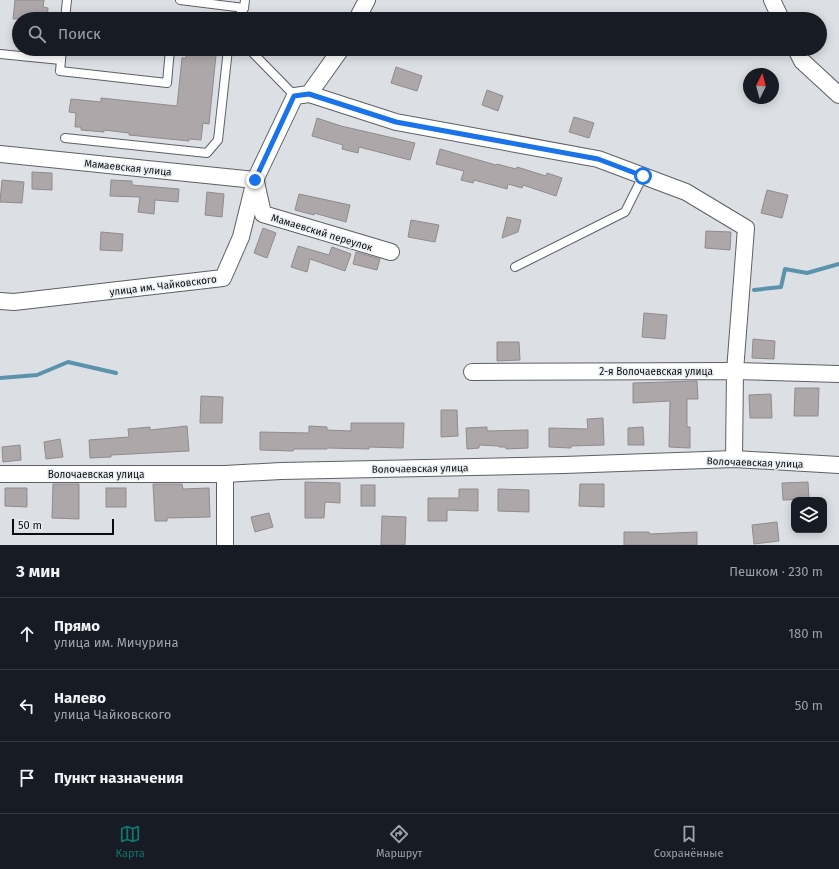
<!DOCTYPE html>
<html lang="ru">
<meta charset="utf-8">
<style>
:root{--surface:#171b24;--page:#242831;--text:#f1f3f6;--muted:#9ea1a6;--line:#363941;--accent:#0f766e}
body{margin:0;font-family:"Fira Sans",sans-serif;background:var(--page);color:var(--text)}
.controls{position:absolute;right:12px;bottom:12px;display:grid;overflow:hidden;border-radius:8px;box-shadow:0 2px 10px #0003}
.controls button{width:36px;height:36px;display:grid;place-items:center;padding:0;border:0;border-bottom:1px solid var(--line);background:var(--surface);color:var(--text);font:20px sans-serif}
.compass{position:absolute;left:743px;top:68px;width:36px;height:36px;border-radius:50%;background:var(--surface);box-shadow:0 2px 10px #0003;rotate:6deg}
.scale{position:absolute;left:12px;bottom:10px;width:102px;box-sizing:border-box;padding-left:4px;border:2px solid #0b0c0d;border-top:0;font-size:11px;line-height:14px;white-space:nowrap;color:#0b0c0d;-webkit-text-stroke:3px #e9edf1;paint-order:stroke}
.stop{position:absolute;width:12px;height:12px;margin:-9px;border:3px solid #1a73e8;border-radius:50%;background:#fff}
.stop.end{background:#1a73e8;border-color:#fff;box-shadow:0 1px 4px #0008}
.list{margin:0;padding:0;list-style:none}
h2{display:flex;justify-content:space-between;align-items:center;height:52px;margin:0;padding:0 16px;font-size:17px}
h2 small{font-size:13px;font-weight:400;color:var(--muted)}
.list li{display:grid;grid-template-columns:26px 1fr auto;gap:12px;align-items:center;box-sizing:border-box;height:72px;padding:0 16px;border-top:1px solid var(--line)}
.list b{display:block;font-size:15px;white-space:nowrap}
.list p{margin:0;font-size:13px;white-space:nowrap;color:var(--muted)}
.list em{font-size:13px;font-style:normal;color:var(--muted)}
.icon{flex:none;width:22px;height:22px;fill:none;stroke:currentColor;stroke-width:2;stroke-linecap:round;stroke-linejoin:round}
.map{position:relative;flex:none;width:839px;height:545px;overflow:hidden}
.search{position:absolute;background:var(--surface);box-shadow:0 2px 10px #0003;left:12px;right:12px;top:12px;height:44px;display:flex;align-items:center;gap:10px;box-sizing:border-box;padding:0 14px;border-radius:22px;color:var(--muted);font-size:15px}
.sheet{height:268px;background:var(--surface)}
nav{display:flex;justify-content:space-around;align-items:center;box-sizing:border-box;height:56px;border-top:1px solid var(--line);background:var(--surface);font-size:11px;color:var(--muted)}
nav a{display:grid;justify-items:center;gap:2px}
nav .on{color:var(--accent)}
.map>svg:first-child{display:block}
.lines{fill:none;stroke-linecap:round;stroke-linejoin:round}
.stream{stroke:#5b92ac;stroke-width:4}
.building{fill:#ada7aa;stroke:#908b8d}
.lane-casing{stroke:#5d6064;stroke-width:10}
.street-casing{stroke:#5d6064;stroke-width:18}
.lane{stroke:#fff;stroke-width:8}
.street{stroke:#fff;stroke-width:16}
.route{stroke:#1a73e8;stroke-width:5}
.labels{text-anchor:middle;stroke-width:3;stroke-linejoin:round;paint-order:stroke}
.street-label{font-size:10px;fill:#0b0c0d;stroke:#e9edf1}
</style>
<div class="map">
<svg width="839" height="545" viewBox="0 0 839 545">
<rect width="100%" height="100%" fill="#dcdfe4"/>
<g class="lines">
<g class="stream">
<polyline points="754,290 781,287 785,269 807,273 839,264"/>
<polyline points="0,378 37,375 68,362 116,373"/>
</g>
</g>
<g class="building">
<polygon points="15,0 44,0 43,7 48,8 47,19 13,19"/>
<polygon points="187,49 213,49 212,54 216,55 209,124 203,123 201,140 189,139 189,141 129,135 129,133 104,130 104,132 81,130 81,127 75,127 76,113 69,112 71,99 101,102 101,98 177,106 182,58 186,58"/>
<polygon points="396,67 422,76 417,91 391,83"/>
<polygon points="487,90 503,96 498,111 482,105"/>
<polygon points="574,117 594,123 589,138 569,132"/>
<polygon points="317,118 341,126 415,143 410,160 359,147 358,153 342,149 343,145 312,136"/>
<polygon points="440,149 496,165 497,164 516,169 517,167 546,176 547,173 562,178 556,196 523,185 522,188 508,184 507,189 474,180 473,183 461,180 464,171 436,164"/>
<polygon points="32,172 52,173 52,190 32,189"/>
<polygon points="2,180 24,182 22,203 0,202"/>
<polygon points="111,180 132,181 132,185 179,189 178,202 155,200 154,214 138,212 140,197 110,196"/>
<polygon points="767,190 788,195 782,218 761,213"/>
<polygon points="207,192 224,194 222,217 205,215"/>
<polygon points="299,194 350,205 346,222 314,213 314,215 295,210"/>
<polygon points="507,217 521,220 518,232 502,238"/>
<polygon points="411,220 439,225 435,242 408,237"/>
<polygon points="263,228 276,233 267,258 254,253"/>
<polygon points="706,231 731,232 730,250 705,248"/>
<polygon points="101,232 123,234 122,251 100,250"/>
<polygon points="298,246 329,255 332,247 351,254 345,271 310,259 307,272 291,267"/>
<polygon points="356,252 380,259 377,270 353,264"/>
<polygon points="644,313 667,315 665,339 642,337"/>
<polygon points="753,339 775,341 774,359 752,358"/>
<polygon points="497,342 519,342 520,360 497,361"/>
<polygon points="697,381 698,399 687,399 687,427 690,427 690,448 669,447 670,401 633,403 633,383"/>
<polygon points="795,388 819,388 818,416 794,416"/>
<polygon points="771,394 772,418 750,418 749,395"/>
<polygon points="201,396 223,397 222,423 200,423"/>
<polygon points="441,410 457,410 458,436 441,437"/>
<polygon points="603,418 604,445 571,446 571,448 549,447 549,428 588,429 587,419"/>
<polygon points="351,423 404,423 403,448 369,447 369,449 327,448 327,449 294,449 293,451 260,450 260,432 309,433 309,426 327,427 327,430 351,431"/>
<polygon points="187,426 189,451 111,455 111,457 90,458 89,440 129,437 128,429 150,427 150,430"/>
<polygon points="487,427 487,431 528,430 528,448 506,449 506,447 499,447 499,446 479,445 479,448 467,449 466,428"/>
<polygon points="643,427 644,445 628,445 628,428"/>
<polygon points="60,439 63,457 46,459 44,442"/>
<polygon points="20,445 21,460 3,462 2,447"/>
<polygon points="305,482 340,483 340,503 325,502 324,518 305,518"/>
<polygon points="808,482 809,499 783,500 782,483"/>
<polygon points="53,484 79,484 79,519 52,518"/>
<polygon points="153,484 182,484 183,489 209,488 210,517 167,518 167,521 155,521"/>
<polygon points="580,484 604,484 604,507 579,506"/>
<rect x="361" y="485" width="14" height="21"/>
<polygon points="5,488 27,488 27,507 5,506"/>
<rect x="106" y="488" width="20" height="19"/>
<polygon points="459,489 478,489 478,511 447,510 447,521 428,521 428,498 459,498"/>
<polygon points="498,489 529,490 529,512 498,511"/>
<polygon points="269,513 273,527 255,532 251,517"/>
<polygon points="382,516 406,517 405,545 381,545"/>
<polygon points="777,522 779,541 754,544 752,525"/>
<polygon points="624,532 649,532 649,534 697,532 697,545 624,545"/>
</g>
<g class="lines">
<defs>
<g id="lane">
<polyline points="180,0 244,8 245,0"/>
<polyline points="65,19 67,0"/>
<polyline points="237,19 244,8"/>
<polyline points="62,49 60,71 167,83 170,49"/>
<polyline points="249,49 295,96"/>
<polyline points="0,54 61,60"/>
<polyline points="65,138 207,153 218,140 228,49"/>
<polyline points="515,267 625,212 643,176"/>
</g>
<g id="street">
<polyline points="772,0 781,19"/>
<polyline points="357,19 367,0"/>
<polyline points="796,49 802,61 839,95"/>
<polyline points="309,94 341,49"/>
<polyline points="0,154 255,180"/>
<polyline points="256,182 263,214 391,252"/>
<polyline points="0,301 14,302 223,278 241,237 255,180 295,96 309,94 396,122 598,159 686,192 746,228 735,371 734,459"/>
<polyline points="472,372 735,371 839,374"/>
<polyline points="0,474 225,474 281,471 564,465 734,459 839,465"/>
<polyline points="225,474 225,545"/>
</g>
</defs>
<use href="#lane" class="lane-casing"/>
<use href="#street" class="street-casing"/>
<use href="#lane" class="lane"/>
<use href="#street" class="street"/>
</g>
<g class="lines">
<polyline class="route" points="255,180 294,96 309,94 396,122 598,159 643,176"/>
</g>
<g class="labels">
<g class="street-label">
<text transform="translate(128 167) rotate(6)" y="4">Мамаевская улица</text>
<text transform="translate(322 232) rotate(17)" y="4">Мамаевский переулок</text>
<text transform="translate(163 285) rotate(-7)" y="4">улица им. Чайковского</text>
<text x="656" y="375">2-я Волочаевская улица</text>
<text transform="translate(755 462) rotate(2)" y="4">Волочаевская улица</text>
<text transform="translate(420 468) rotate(-1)" y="4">Волочаевская улица</text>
<text x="96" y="478">Волочаевская улица</text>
</g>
</g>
</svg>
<div class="controls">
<button><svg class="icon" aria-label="layers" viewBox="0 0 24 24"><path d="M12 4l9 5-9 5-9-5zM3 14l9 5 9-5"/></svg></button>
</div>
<svg class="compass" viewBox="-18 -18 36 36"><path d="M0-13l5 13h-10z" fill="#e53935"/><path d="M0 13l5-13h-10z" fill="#9ea1a6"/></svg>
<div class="scale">50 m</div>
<div class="stop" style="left:643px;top:176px"></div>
<div class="stop end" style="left:255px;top:180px"></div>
<div class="search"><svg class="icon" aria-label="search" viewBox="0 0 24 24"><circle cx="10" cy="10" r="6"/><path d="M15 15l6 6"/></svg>Поиск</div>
</div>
<section class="sheet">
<h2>3 мин<small>Пешком · 230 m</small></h2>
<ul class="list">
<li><svg class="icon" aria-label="ahead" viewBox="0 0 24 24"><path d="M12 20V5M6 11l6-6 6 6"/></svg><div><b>Прямо</b><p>улица им. Мичурина</p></div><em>180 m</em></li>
<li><svg class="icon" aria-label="left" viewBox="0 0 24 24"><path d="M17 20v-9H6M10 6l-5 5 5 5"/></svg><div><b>Налево</b><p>улица Чайковского</p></div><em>50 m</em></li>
<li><svg class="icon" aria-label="arrive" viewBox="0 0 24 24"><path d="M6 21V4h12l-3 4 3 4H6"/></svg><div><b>Пункт назначения</b></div></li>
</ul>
</section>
<nav>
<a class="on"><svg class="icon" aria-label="map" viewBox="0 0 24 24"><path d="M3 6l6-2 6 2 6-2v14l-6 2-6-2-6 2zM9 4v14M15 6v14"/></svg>Карта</a>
<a><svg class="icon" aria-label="directions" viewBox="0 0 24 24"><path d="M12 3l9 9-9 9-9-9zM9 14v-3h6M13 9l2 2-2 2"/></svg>Маршрут</a>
<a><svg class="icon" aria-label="saved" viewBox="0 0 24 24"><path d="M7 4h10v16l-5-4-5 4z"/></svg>Сохранённые</a>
</nav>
